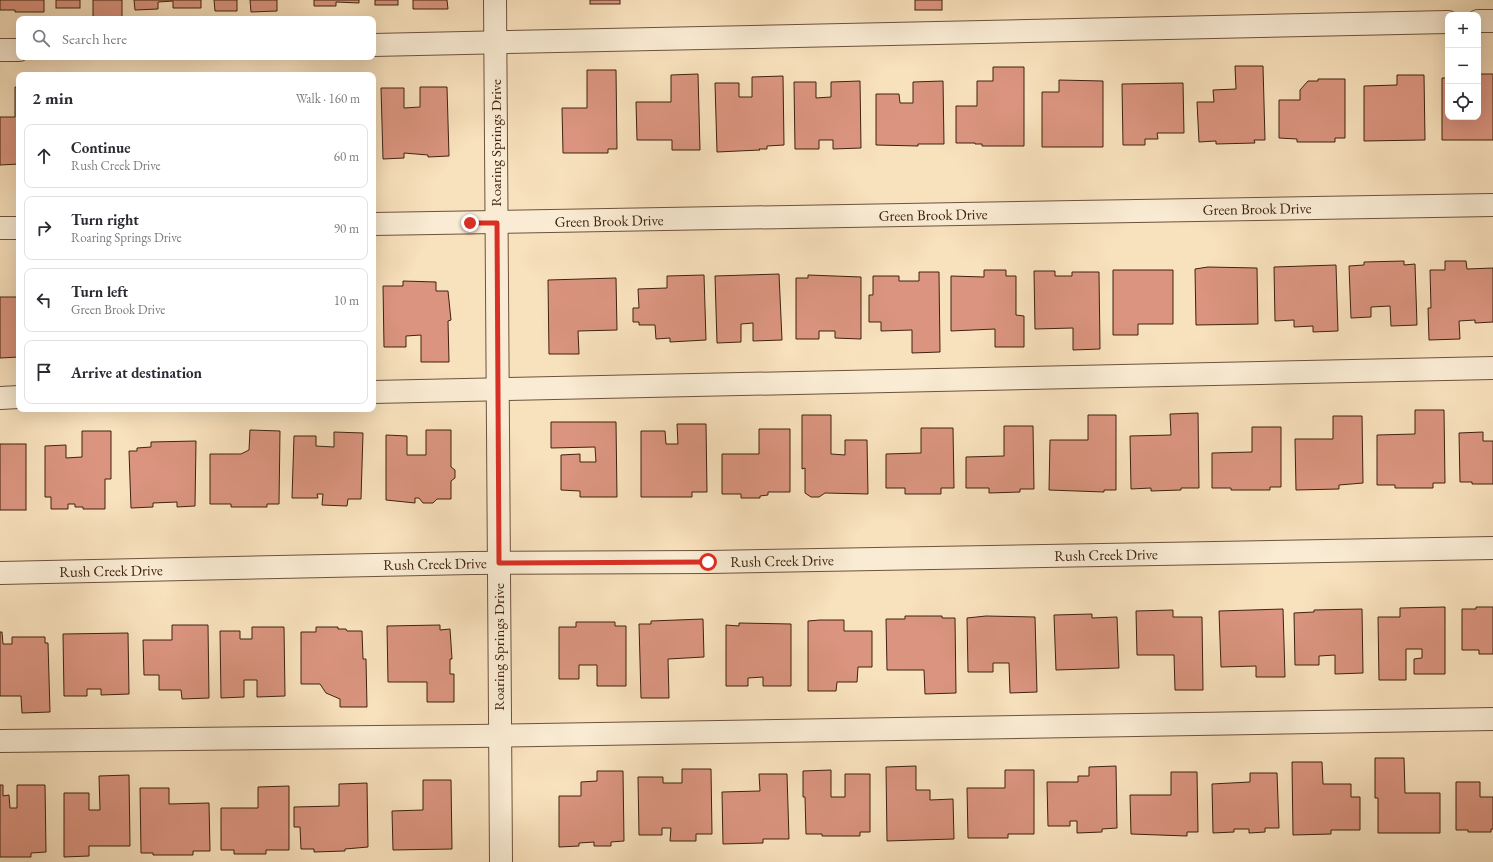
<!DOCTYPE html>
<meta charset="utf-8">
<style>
:root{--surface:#fff;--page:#f2f2f3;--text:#2b2b33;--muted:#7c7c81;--line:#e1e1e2}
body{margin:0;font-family:"EB Garamond",serif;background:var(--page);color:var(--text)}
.controls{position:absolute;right:12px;top:12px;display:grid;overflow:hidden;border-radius:8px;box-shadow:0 4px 16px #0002}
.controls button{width:36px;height:36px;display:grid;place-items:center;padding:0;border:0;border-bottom:1px solid var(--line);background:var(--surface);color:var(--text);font:20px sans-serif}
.stop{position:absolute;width:12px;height:12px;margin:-9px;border:3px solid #d93025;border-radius:50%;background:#fff}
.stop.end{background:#d93025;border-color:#fff;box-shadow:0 1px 4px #0008}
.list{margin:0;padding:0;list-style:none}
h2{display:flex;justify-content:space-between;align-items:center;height:52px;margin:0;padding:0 16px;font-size:17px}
h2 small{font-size:13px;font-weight:400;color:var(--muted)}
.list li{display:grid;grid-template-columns:26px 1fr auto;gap:12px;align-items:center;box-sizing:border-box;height:64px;margin:0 8px 8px;padding:0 8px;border:1px solid var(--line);border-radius:8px}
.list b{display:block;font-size:15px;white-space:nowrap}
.list p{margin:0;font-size:13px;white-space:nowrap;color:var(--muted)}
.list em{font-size:13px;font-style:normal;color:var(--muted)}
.icon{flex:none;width:22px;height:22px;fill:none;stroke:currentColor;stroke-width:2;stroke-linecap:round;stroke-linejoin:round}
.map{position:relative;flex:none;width:1493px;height:862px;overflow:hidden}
.search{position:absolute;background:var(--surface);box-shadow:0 4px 16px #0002;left:16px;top:16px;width:360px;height:44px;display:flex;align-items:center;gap:10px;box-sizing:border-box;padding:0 14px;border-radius:8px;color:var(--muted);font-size:15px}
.panel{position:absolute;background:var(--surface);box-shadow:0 4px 16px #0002;left:16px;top:72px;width:360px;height:340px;border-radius:8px}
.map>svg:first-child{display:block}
.building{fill:#da947f;stroke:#40220f}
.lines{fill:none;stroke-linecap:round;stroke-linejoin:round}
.minor-casing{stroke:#6e523a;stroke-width:24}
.minor{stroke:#faecd4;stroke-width:22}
.route{stroke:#d93025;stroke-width:5}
.labels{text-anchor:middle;stroke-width:3;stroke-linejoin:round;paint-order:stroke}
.street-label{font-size:15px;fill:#40220f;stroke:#faecd4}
</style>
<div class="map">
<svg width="1493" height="862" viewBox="0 0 1493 862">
<rect width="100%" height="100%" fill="#f8e1bd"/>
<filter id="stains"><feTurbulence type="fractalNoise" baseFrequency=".005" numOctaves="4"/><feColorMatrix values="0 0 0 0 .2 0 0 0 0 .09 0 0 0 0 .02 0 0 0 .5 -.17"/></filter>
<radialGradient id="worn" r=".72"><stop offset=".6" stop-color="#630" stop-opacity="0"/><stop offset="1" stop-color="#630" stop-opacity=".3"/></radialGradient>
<g class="building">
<polygon points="0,0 44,0 44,12 15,12 15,10 0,10"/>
<rect x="56" y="0" width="24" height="8"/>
<rect x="93" y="0" width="29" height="19"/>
<polygon points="134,0 201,0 201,8 173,8 173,1 158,2 158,9 135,10"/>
<polygon points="214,0 237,0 237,11 215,11"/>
<polygon points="250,0 277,0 277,11 251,12"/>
<polygon points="314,0 359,0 359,3 336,2 336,6 314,6"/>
<rect x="375" y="0" width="23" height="5"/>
<polygon points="413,0 447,0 448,9 413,9"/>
<rect x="590" y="0" width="30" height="4"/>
<rect x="915" y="0" width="27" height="10"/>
<polygon points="1235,66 1263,66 1265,140 1254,140 1255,143 1216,144 1216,141 1199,142 1197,102 1214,102 1213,90 1236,89"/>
<polygon points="993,67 1024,67 1024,146 982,146 982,144 975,144 975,143 956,143 956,106 977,106 977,81 993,81"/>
<polygon points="587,70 616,70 617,149 608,149 608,153 563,153 562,108 587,108"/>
<polygon points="698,74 700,150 672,150 672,140 637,140 636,102 671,102 671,75"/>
<polygon points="1479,74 1493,74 1493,140 1442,140 1442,78 1448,78 1448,117 1478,117"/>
<polygon points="1397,75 1424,75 1425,140 1364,141 1364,86 1397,85"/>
<polygon points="783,76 784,145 767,146 767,149 759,149 760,150 717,152 715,83 739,83 739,97 752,97 752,77"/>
<polygon points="1318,79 1345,79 1345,138 1335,138 1335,142 1297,142 1297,139 1279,138 1279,100 1300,100 1300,90 1308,81 1318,81"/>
<polygon points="1059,80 1103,81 1103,147 1042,147 1042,92 1059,92"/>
<polygon points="860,81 861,148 833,149 833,140 819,140 819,149 795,149 794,82 816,82 816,98 831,97 831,82"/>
<polygon points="943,81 944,144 918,144 918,146 876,145 876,94 899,94 900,103 913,103 913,82"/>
<polygon points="1183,83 1184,133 1157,133 1158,139 1145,139 1145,145 1123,145 1122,84"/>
<polygon points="15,87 19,87 19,164 0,165 0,117 15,117"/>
<polygon points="420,87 447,87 449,156 428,157 428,155 404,153 404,158 383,159 381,88 404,88 404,108 420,107"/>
<polygon points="1404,261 1404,265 1415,264 1417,325 1391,326 1390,306 1371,307 1371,317 1351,318 1349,266 1364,265 1364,262"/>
<polygon points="1445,261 1466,261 1467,269 1493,268 1493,322 1475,323 1475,320 1459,321 1460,339 1429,340 1428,308 1431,308 1430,270 1445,270"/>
<polygon points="1336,265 1338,331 1313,332 1313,326 1294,327 1294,320 1275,321 1274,267"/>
<polygon points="1208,267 1257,268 1258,324 1196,325 1195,269"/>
<polygon points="984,270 1006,270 1006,276 1016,276 1016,315 1024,316 1024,347 995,347 995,329 951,331 951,276 984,277"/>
<polygon points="1113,270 1173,270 1173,324 1138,324 1138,335 1113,335"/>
<polygon points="1034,271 1055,271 1055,276 1072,276 1072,272 1099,272 1100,349 1073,350 1073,328 1035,329"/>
<polygon points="919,272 939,272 940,352 912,353 912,330 881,331 881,322 869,322 869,295 873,295 873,276 899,276 899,281 919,281"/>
<polygon points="779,274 782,340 753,341 753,323 741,324 741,342 717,343 715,276"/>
<polygon points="704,275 706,340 670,342 670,338 656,339 655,325 639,325 639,322 633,322 633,308 639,308 638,289 667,288 667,276"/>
<polygon points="808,275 861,277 861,339 835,338 835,331 819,331 819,339 796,339 796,278 808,278"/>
<polygon points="616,278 617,330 578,331 579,354 549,354 548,280"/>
<polygon points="403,281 436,282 436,291 448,291 451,320 448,321 449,362 421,362 421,335 406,336 406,347 384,347 383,286 403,286"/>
<polygon points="0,297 19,297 19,357 0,358"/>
<polygon points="1415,410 1444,410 1445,483 1433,483 1433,488 1395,488 1395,485 1377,485 1377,435 1415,434"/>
<polygon points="1198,413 1199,488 1181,488 1181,490 1151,491 1151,488 1131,489 1130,436 1171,435 1170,414"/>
<polygon points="802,415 831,415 831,454 845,455 845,440 867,440 868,494 825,493 819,497 811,497 805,493 805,468 802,469"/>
<polygon points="1088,415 1116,415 1116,490 1104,490 1104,492 1049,490 1050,440 1088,440"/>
<polygon points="1333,416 1362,416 1363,483 1339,485 1339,489 1296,490 1295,439 1333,439"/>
<polygon points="551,422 616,422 617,497 580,497 580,491 561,490 561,455 580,454 580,462 596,462 595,447 551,448"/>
<polygon points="677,424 706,424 707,492 692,492 692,497 641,497 641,431 665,431 666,444 678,444"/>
<polygon points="1004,426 1033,426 1034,489 1020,489 1020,492 989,493 989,488 966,488 966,457 1004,456"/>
<polygon points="1252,427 1281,427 1281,487 1270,487 1270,490 1231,490 1231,488 1212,488 1212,453 1252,452"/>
<polygon points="921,428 953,428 954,488 941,488 941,494 905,494 905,488 886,488 886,454 921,453"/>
<polygon points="759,429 790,429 790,492 768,492 768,495 760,496 760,498 741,498 741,494 722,494 722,454 759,454"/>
<polygon points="250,430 280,431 279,504 267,504 267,507 231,507 231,504 210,504 210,454 241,454 249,450"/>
<polygon points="426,430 451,430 451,467 455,470 455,478 451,481 451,499 437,499 433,503 423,503 419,498 415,498 415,503 386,500 386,435 407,436 407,455 426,455"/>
<polygon points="82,431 111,431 111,479 105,479 105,509 83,509 83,507 75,507 75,504 68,504 68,509 51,509 51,497 45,497 45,446 66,445 66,458 82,457"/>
<polygon points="334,432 363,433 361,499 348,499 347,506 322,505 323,494 317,494 318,498 292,498 294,436 316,436 316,446 334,447"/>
<polygon points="1483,432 1483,441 1493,441 1493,484 1472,484 1472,482 1460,482 1459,433"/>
<polygon points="196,441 195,506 177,507 177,502 153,503 153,507 131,508 129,451 137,451 137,448 151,447 151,442"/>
<rect x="0" y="444" width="26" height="66"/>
<polygon points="1445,607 1445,674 1414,674 1414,659 1422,658 1422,649 1406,649 1406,680 1379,680 1378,617 1400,617 1400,608"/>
<polygon points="1476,607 1493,607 1493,654 1479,654 1479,650 1462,650 1462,609 1476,609"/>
<polygon points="1283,609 1285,677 1256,677 1256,666 1221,667 1219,611"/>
<polygon points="1362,609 1363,673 1335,674 1335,655 1319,656 1319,665 1295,665 1294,613 1314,612 1314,610"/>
<polygon points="1173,610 1173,617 1202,617 1203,690 1175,690 1174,655 1137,655 1136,611"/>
<polygon points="1092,614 1092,618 1117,617 1119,668 1056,670 1054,615"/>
<polygon points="905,616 942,616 942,618 955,618 956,693 925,694 924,670 887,670 886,619 905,619"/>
<polygon points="986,616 1035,617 1037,692 1010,693 1009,663 993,663 993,672 968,672 967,618"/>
<polygon points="703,619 704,657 668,659 669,698 641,698 639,624 651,624 651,621"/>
<polygon points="820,620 844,620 844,631 872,631 872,667 858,667 857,682 837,682 836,691 808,691 808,621"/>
<polygon points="576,622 615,622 615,626 626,626 626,686 597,686 597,665 579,665 579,679 559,679 559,627 576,627"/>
<polygon points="739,623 791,624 791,686 763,686 763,677 748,678 748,686 726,686 726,625 739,626"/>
<polygon points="172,625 208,625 209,698 182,699 181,690 159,690 159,675 144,675 143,640 172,640"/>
<polygon points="440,625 440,630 450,629 452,659 450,659 450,674 454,674 454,702 427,702 427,682 388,682 387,626"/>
<polygon points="252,627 284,627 285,696 257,697 257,680 244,680 244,697 221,698 220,631 240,631 240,639 252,639"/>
<polygon points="316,627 338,627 338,629 346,629 347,631 362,631 363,659 366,659 367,707 340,707 340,699 326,693 320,684 301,684 301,632 316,632"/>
<polygon points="0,632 2,632 3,644 12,644 12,637 45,637 45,643 48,643 50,712 22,713 21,696 0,696"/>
<polygon points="128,633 129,694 101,695 101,689 87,689 87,696 64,696 63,634"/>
<polygon points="1375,758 1404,758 1405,793 1440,793 1440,833 1378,833 1378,798 1375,798"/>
<polygon points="1292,762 1322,762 1323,784 1351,784 1351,797 1360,797 1360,830 1331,830 1331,834 1293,835"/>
<polygon points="916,766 916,790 930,790 930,800 953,799 954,839 887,841 886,767"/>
<polygon points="1116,766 1117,828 1102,829 1102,832 1077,833 1077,821 1070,821 1070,826 1048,826 1047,782 1078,782 1078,776 1089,776 1089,767"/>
<polygon points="682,769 711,769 712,834 696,834 696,841 670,841 671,828 662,828 662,835 639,835 638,777 663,777 663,783 682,783"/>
<polygon points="831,770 831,797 845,797 845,774 870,774 870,832 860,832 860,836 822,836 822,834 806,834 805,797 803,797 803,771"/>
<polygon points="1005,770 1034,770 1034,834 1008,834 1008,838 968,838 967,788 1005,788"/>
<polygon points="597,771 623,771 624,841 611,842 611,846 594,846 594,842 579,843 579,846 559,847 559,796 581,796 581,782 597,781"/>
<polygon points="1171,772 1197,772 1198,832 1187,832 1187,836 1131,834 1130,795 1171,795"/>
<polygon points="1250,773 1277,773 1279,828 1265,828 1265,832 1249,833 1249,829 1234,829 1234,832 1213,833 1212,784 1250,782"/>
<polygon points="759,774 787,774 789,839 763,839 763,843 723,844 722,792 760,791"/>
<polygon points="129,775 130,846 89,846 89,856 64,857 64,793 89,793 89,810 100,810 99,776"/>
<polygon points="423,780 451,780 452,849 393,850 392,811 423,810"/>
<polygon points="1456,782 1480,782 1480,797 1493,797 1493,829 1491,829 1491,832 1468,832 1468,830 1456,830"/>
<polygon points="367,783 368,847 345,849 345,851 314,852 314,849 301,849 300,827 294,827 294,807 339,806 339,784"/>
<polygon points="0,785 3,785 3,796 9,795 10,808 17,808 17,785 45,785 46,852 31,853 31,857 0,857"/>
<polygon points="289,786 289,850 266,850 266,854 234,854 234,850 221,850 221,808 258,808 258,787"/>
<polygon points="140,788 169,788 169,804 209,803 210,851 193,851 193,855 153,855 153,853 141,853"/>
</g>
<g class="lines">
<defs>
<g id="minor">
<polyline points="495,0 501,862"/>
<polyline points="1478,21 1493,21"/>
<polyline points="373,45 1448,22"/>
<polyline points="0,50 19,50"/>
<polyline points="373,224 1493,205"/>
<polyline points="0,228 19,228"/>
<polyline points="373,392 1493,368"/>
<polyline points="0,398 19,397"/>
<polyline points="0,573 472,563 709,562 1493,548"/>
<polyline points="0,741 474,736 1493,719"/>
</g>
</defs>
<use href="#minor" class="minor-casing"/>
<use href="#minor" class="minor"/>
</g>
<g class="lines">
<polyline class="route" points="470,223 497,223 499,563 708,562"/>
</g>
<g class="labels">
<g class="street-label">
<text transform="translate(496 143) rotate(-90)" y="5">Roaring Springs Drive</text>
<text transform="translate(1257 209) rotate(-1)" y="5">Green Brook Drive</text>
<text transform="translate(933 215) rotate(-1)" y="5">Green Brook Drive</text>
<text transform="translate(609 221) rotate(-1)" y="5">Green Brook Drive</text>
<text transform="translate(1106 555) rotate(-1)" y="5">Rush Creek Drive</text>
<text transform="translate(782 561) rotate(-1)" y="5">Rush Creek Drive</text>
<text transform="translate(435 564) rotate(-1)" y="5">Rush Creek Drive</text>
<text transform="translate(111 571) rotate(-1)" y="5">Rush Creek Drive</text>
<text transform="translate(499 647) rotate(-90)" y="5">Roaring Springs Drive</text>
</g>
</g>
<rect width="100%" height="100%" filter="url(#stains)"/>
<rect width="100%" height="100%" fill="url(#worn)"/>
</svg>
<div class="controls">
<button>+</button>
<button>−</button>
<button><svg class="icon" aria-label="locate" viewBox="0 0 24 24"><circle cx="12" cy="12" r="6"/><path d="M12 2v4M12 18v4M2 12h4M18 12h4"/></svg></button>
</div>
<div class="stop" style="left:708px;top:562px"></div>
<div class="stop end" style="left:470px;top:223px"></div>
<div class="search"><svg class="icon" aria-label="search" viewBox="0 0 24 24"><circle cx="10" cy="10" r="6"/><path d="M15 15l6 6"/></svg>Search here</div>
<section class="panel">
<h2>2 min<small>Walk · 160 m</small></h2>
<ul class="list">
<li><svg class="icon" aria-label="ahead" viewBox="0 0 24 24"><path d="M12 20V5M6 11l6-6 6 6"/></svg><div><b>Continue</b><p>Rush Creek Drive</p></div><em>60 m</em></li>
<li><svg class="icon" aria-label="right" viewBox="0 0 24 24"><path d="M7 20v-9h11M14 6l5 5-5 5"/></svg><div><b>Turn right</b><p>Roaring Springs Drive</p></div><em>90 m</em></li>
<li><svg class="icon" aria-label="left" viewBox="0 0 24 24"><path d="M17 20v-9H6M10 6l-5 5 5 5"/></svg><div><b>Turn left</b><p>Green Brook Drive</p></div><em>10 m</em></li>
<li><svg class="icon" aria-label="arrive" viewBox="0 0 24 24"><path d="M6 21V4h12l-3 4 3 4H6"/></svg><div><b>Arrive at destination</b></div></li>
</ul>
</section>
</div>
